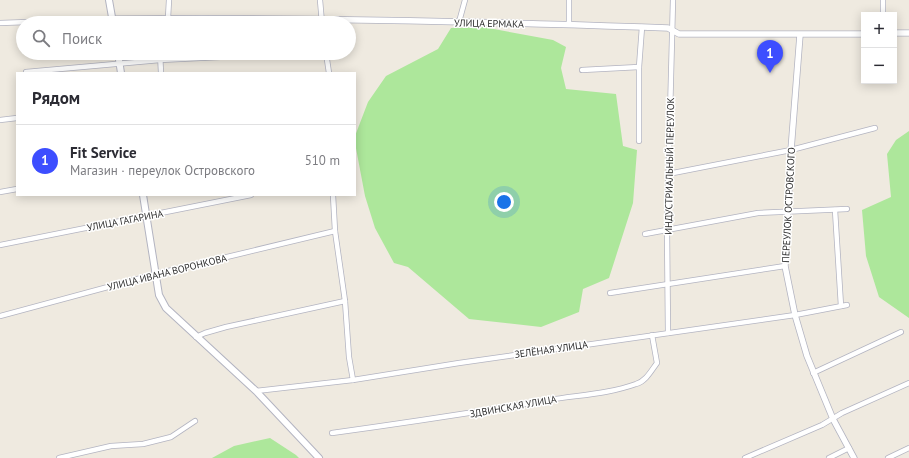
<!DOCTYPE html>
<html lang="ru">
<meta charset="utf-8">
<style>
:root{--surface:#fff;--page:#f2f2f3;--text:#2b2b33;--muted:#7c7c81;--line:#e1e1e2;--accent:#3d4eff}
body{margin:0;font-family:"PT Sans",sans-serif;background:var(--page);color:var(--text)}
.controls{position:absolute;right:12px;top:12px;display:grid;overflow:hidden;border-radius:0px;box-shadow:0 2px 10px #0003}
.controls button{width:36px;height:36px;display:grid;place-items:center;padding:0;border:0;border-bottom:1px solid var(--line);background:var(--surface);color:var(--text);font:20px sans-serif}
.you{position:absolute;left:504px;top:202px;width:14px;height:14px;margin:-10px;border:3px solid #fff;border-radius:50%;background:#1a73e8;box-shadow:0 0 0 6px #1a73e833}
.badge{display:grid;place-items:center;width:26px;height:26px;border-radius:50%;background:var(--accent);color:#fff;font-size:13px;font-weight:700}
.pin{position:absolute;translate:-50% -33px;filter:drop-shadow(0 1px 2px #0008)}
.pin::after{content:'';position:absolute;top:21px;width:14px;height:12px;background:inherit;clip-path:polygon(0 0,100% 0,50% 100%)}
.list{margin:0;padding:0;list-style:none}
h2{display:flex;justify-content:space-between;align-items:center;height:52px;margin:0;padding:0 16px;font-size:17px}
h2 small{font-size:13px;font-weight:400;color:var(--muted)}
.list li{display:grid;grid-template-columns:26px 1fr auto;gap:12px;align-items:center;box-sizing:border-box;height:72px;padding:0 16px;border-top:1px solid var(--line)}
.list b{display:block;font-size:15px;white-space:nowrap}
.list p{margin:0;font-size:13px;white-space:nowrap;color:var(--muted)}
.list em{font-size:13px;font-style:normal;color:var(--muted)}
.icon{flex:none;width:22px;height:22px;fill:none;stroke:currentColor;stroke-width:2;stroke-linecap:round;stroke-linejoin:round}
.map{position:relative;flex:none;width:909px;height:458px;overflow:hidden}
.search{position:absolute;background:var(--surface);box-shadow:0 2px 10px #0003;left:16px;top:16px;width:340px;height:44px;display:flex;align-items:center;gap:10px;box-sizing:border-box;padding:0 14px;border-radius:22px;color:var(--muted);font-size:15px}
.panel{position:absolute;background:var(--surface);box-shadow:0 2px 10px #0003;left:16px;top:72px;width:340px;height:124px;border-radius:0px}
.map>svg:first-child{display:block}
.green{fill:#ade79b}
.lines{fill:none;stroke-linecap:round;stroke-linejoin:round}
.minor-casing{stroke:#b3b4c1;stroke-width:6}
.tertiary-casing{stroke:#b3b4c1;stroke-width:7}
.secondary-casing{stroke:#b3b4c1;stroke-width:8}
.minor{stroke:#fff;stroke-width:4.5}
.tertiary{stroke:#fff;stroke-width:5.5}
.secondary{stroke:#fff;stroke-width:6}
.labels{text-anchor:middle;stroke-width:3;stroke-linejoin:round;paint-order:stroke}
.street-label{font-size:10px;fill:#2d2d2d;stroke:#fff}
</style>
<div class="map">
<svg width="909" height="458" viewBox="0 0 909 458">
<rect width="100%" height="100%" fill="#efeae0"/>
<g class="green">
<polygon points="483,27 553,40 566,47 561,68 566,89 616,94 623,146 637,150 633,203 609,278 583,289 579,312 541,327 469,319 408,267 394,263 375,228 365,196 355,143 355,136 368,102 386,76 438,49 451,28"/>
<polygon points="909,131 909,318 879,297 866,256 862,210 891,197 887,154 896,140"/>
<polygon points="270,438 296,455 299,458 212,458 234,446"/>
</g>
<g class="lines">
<defs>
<g id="minor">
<polyline points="320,0 322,23"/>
<polyline points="569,0 569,24"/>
<polyline points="883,0 883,15"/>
<polyline points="168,18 169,0"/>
<polyline points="459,22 465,0"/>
<polyline points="0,23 113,19"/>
<polyline points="160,53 161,73"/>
<polyline points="326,53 329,73"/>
<polyline points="582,70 639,67"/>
<polyline points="26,72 160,60 302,53"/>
<polyline points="0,120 17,118"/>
<polyline points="639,141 639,67 642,27"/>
<polyline points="668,174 791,150 875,128"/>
<polyline points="0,192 17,189"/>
<polyline points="333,195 335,231 345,301 349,357 353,380"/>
<polyline points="835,210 841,306"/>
<polyline points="645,234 758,213 847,209"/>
<polyline points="0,245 251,195"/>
<polyline points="610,293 785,266"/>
<polyline points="0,316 156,274 335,231"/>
<polyline points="668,333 667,230 673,0"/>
<polyline points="196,337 205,333 226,327 345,301"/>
<polyline points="813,373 901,332"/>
<polyline points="256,391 353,380 459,363 795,315 847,305"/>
<path d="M332 433C405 423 477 412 549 400 578 395 608 394 636 384 646 381 651 371 657 363L652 335"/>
<polyline points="59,458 111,446 143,444 171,437 195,421"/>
<polyline points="745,458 822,425 842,413 909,383"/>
<polyline points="829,458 849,448"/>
<polyline points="888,458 909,448"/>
</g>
<g id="tertiary">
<path d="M113 19C289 17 466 21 642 27L668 28 679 34H864"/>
<polyline points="894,33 909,33"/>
<polyline points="800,35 791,150 785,266 795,315 807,356 833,419 854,458"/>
</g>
<g id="secondary">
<polyline points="109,0 113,23"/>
<polyline points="118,53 121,73"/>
<polyline points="143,195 159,295 166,308 256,391 319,458"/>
</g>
</defs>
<use href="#minor" class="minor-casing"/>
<use href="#tertiary" class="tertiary-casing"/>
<use href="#secondary" class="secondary-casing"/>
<use href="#minor" class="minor"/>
<use href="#tertiary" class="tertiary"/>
<use href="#secondary" class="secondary"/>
</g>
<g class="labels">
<g class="street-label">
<text transform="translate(489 23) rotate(1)" y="4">УЛИЦА ЕРМАКА</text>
<text transform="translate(669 166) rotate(-89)" y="4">ИНДУСТРИАЛЬНЫЙ ПЕРЕУЛОК</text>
<text transform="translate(788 205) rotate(-87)" y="4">ПЕРЕУЛОК ОСТРОВСКОГО</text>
<text transform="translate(125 220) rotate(-11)" y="4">УЛИЦА ГАГАРИНА</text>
<text transform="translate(167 272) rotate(-14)" y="4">УЛИЦА ИВАНА ВОРОНКОВА</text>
<text transform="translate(551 349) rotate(-8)" y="4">ЗЕЛЁНАЯ УЛИЦА</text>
<text transform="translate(513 406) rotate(-10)" y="4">ЗДВИНСКАЯ УЛИЦА</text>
</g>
</g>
</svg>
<div class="controls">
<button>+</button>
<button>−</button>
</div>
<div class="you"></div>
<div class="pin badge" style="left:770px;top:73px">1</div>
<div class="search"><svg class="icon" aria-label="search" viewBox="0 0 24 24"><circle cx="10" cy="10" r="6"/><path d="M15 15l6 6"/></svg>Поиск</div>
<section class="panel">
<h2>Рядом<small></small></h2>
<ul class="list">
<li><span class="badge">1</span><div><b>Fit Service</b><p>Магазин · переулок Островского</p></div><em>510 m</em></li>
</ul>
</section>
</div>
